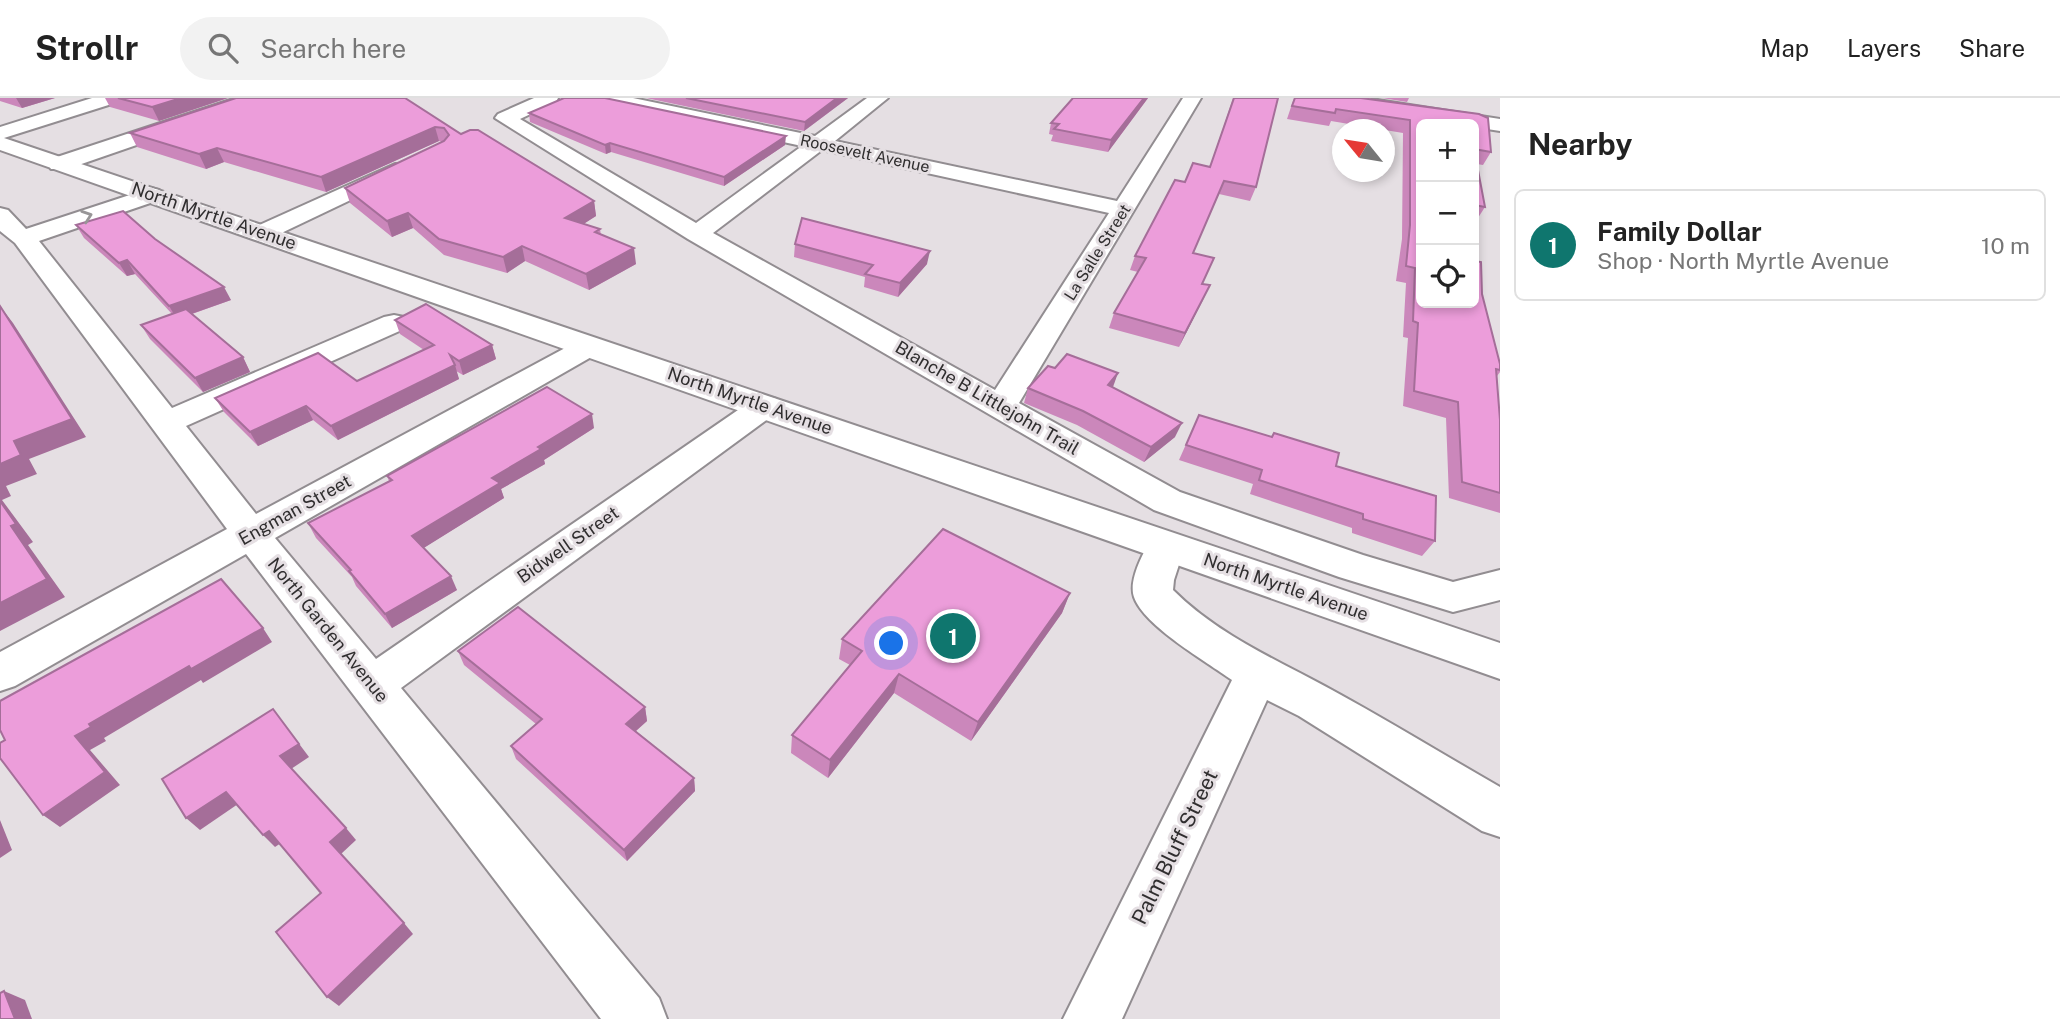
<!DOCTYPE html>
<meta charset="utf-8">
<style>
:root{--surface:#fff;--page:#f2f2f2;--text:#222;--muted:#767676;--line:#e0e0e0;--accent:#0f766e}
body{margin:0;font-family:"Public Sans",sans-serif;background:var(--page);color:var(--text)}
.controls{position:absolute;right:21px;top:21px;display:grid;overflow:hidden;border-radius:10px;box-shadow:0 4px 10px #0003}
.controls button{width:63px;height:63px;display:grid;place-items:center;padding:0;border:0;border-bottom:2px solid var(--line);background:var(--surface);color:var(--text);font:35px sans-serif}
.compass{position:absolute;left:1332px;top:21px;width:63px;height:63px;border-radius:50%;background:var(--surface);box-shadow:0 4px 10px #0003;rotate:300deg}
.you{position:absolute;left:892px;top:546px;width:24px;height:24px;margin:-18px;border:5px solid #fff;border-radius:50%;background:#1a73e8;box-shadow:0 0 0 10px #1a73e833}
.badge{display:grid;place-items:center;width:46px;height:46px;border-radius:50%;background:var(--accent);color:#fff;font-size:23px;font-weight:700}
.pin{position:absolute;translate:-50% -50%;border:4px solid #fff;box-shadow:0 2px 7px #0006}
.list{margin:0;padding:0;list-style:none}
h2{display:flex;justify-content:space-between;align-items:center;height:91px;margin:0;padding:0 28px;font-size:30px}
h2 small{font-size:23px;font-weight:400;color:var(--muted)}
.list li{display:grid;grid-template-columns:46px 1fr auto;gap:21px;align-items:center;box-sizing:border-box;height:112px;margin:0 14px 14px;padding:0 14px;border:2px solid var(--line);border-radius:10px}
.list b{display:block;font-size:26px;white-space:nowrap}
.list p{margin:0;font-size:23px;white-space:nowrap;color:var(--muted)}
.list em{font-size:23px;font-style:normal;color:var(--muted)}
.icon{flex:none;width:38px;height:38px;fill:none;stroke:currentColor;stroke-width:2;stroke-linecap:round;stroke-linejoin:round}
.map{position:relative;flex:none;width:1500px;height:921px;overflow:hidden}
header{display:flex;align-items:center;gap:42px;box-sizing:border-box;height:98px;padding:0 35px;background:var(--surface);border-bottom:2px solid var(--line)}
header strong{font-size:33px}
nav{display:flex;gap:38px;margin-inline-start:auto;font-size:24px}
.search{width:490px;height:63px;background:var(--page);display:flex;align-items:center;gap:18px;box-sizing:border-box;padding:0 24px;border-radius:38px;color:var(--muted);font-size:26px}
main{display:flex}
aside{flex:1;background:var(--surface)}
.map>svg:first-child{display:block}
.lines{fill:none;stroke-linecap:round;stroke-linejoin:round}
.street-casing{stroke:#928d91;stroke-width:4}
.secondary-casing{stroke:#928d91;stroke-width:4}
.street{fill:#fff;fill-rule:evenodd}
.secondary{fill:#fff;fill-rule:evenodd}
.wall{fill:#cb87bb}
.shaded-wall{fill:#a56e99}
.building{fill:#ec9dda;stroke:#a56e99;stroke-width:2}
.oneway{stroke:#989697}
.labels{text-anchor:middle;stroke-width:6;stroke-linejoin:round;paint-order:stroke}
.far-street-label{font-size:16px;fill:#302e2f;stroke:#e5dfe3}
.street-label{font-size:18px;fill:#302e2f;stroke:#e5dfe3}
.near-street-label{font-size:21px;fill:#302e2f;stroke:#e5dfe3}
</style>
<header>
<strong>Strollr</strong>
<div class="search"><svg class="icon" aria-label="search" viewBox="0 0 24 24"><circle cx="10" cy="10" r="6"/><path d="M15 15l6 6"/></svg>Search here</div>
<nav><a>Map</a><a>Layers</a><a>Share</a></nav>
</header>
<main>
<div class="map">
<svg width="1500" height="921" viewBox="0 0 1500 921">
<rect width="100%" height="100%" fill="#e5dfe3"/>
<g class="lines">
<defs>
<g id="street">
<polygon points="236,0 263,0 261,4 67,71 51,71 48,66 51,61"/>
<path d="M534 0H558L556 4 520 21 696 125 802 48 607 6 598 0H633L815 38 867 0H888L835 43 1117 103 1183 0H1201L1019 305 1180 394 1363 457 1453 484 1500 472V502L1453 514 1339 479 1154 412 688 141 495 20 498 16ZM822 52 1109 115 995 292 713 135Z"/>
<polygon points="1321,0 1365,0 1500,21 1500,33 1474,29 1474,26 1459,26 1330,6"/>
<polygon points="395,66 403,67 406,72 403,77 273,139 264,141 255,139 252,134 255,129"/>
<polygon points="151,90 159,92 162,97 159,102 39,143 172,310 384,219 394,217 404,219 408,225 404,231 186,328 256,416 580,242 590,239 600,242 605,248 600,254 275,440 376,561 754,301 765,298 776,301 781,308 776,315 401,590 659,900 667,921 601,921 246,456 15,588 0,593 0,554 227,431 15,145 0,133 0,110 8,112 26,131"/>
<path d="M1166 434 1179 438 1185 448 1174 482 1173 492C1218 537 1277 562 1332 592 1389 623 1444 657 1500 689V739L1482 733 1299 618 1267 602 1122 921H1063L1232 582C1207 564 1144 528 1134 499 1128 482 1144 453 1153 438Z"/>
</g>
<polygon id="secondary" points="92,0 120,0 118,4 4,40 1500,545 1500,581 0,52 0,29"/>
</defs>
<use href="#street" class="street-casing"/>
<use href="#secondary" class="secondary-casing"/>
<use href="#street" class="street"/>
<use href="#secondary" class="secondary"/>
</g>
<g class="wall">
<polygon points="0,0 55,0 22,10 0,3"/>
<polygon points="105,0 228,0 159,23 110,9"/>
<polygon points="405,0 461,36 594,103 596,118 583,126 600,131 601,137 636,166 589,192 525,163 507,175 444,157 413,130 392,139 350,105 345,90 444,44 439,43 326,94 224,64 206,71 137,49 130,35"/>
<polygon points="646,0 848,0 804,33"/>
<polygon points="1073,0 1148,0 1108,54 1051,43 1053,37 1049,36 1051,25"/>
<polygon points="1233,0 1278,0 1256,89 1250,103 1219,96 1193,155 1203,186 1210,187 1179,249 1109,230 1114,215 1138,174 1130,172 1135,158 1185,84 1210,69"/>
<polygon points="1294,0 1361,0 1479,16 1488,20 1491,54 1483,67 1477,66 1485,109 1474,107 1474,26 1421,26 1421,205 1474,205 1474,163 1481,164 1482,196 1500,266 1500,274 1497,278 1500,322 1500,415 1449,400 1446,320 1403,308 1408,240 1403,239 1406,185 1396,183 1402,141 1403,35 1331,23 1329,28 1287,21"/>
<polygon points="1382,0 1409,0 1407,4"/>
<polygon points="529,15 785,47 724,88 611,54 606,56 530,24"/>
<polygon points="1474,107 1485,109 1476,123 1474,123"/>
<polygon points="76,127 155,141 231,202 192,216 243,259 250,274 203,294 150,241 141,227 172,216 135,176 127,178 84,140"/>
<polygon points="795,146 927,166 898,199 864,189 865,179 794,159"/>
<polygon points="395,222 492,247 496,261 463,277 456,273 459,281 338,342 313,322 258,348 224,314 215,300 357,283 424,252 400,236"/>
<polygon points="1112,289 1175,339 1144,364 1077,327 1024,305 1028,290"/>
<polygon points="1199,317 1271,339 1274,335 1336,368 1435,443 1422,458 1352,435 1352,430 1250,396 1253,386 1179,362"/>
<polygon points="594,330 544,362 545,366 501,391 504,400 423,450 457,492 392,530 356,488 352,479 316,440 308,425 389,383 387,378"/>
<polygon points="1070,495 1062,515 971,643 894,595 828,680 791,655 792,637 850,567 839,561 842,541"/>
<polygon points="458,553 645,609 647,623 636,633 694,680 695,693 627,763 516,661 511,648 536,626 464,567"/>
</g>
<g class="shaded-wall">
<polygon points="16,0 55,0 22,10"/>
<polygon points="181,0 228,0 159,23 152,9"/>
<polygon points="837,0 848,0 804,33 805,24"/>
<polygon points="1144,0 1148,0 1108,54 1111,42"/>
<polygon points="435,29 439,43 326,94 321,79"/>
<polygon points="786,38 785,47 724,88 724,79"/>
<polygon points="610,45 611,54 606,56 605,47"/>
<polygon points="217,50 224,64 206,71 199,56"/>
<polygon points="594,103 596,118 568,136 565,120"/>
<polygon points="408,115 413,130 392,139 387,123"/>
<polygon points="522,148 525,163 507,175 503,159"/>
<polygon points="634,150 636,166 589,192 586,176"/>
<polygon points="930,153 927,166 898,199 900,185"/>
<polygon points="127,162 135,176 127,178 119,165"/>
<polygon points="1210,187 1203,202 1179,249 1185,235"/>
<polygon points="224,189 231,202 177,221 169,208"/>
<polygon points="0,208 13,225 86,339 29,361 37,376 6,388 11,398 2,402 33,444 28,447 65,499 0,533 0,505 11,428 0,403"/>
<polygon points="492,247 496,261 463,277 459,263"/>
<polygon points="243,259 250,274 203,294 195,280"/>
<polygon points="455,267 459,281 338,342 331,328"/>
<polygon points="1118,275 1113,289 1102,301 1108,287"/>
<polygon points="306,308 313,322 258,348 250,334"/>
<polygon points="592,316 594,330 544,362 545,366 501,391 504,400 419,453 412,438 492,380 538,349"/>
<polygon points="1182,325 1175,339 1144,364 1151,349"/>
<polygon points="451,478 457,492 392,530 385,516"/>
<polygon points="1070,495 1062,515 971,643 978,624"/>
<polygon points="263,530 272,544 203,585 201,582 104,640 106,643 90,652 120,687 60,729 43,717 75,638 89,626 189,568"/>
<polygon points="899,576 894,595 828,680 830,662"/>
<polygon points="645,609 647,623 629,639 626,626"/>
<polygon points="273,611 309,659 291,671 280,658"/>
<polygon points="694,680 695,693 627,763 624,752"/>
<polygon points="226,694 238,706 200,732 186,720"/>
<polygon points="0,722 12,752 0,760"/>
<polygon points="346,730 356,742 341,756 330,744"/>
<polygon points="269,733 281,745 275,749 263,737"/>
<polygon points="404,825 413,836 339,908 327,899"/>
<polygon points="4,893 25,902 32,921 15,921"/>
</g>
<g class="building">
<polygon points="118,0 181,0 152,9"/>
<polygon points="236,0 405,0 461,36 470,32 478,32 594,103 565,120 600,131 595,134 634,150 586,176 522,148 503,159 439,141 408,115 387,123 345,90 444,43 449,37 444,30 435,29 321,79 217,50 199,56 130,35"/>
<polygon points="564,0 605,0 786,38 724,79 610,45 605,47 529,15"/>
<polygon points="686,0 837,0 805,24"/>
<polygon points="1073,0 1144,0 1111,42 1054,31 1059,26 1051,25"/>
<polygon points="1234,0 1278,0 1256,89 1224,83 1193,155 1214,160 1202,186 1210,187 1185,235 1114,215 1146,160 1135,158 1175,82 1185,84 1193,65 1210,69"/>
<polygon points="1295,0 1361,0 1479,16 1488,20 1491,54 1474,51 1485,109 1474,107 1474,26 1421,26 1421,205 1474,205 1474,163 1481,164 1482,196 1500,266 1500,272 1496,271 1500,322 1500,395 1462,384 1458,304 1414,293 1418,225 1413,223 1415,170 1406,168 1410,127 1410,22 1336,11 1335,15 1292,8"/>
<polygon points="123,113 155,141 224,189 169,208 127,162 119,165 76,127"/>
<polygon points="802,120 930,153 900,185 865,176 873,167 795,146"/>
<polygon points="426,206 492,247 459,263 450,257 455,267 331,328 306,308 250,334 215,300 318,255 357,283 434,247 395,222"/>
<polygon points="0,208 72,321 14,343 21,357 0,366"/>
<polygon points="186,211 243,259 195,280 141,227"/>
<polygon points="1067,256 1118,275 1108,287 1182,325 1151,349 1083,313 1028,290 1048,268 1055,270"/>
<polygon points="547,289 592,316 538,349 541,351 492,380 500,385 412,438 451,478 385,516 349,473 351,472 308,425 392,382 387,378"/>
<polygon points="1199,317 1272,339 1274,335 1339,355 1336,368 1436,398 1435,443 1363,421 1363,416 1259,382 1262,372 1186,347"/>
<polygon points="0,403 16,426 11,428 47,481 0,505"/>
<polygon points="943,431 1070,495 978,624 899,576 830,662 792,637 862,553 842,541"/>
<polygon points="221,481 263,530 191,571 189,568 89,626 91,629 75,638 105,674 43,717 0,660 0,645 5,642 0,632 0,603"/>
<polygon points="518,509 645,609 626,626 694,680 624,752 511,648 542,621 458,553"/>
<polygon points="273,611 299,646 280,658 346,730 330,744 404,825 327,899 276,834 321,795 269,733 263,737 226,694 186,720 162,681"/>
<polygon points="4,893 15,921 0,921 0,895"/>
</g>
<defs><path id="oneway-chevron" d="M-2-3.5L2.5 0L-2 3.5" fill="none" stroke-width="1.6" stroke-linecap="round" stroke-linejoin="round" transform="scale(1.75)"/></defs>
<use class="oneway" href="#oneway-chevron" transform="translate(87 118) rotate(-19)"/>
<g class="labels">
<g class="far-street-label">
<text transform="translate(865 55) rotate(12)" y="6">Roosevelt Avenue</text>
<text transform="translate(1097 154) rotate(-58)" y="6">La Salle Street</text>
</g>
<g class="street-label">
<text transform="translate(214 118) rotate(19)" y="6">North Myrtle Avenue</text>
<text transform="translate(987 300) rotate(30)" y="6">Blanche B Littlejohn Trail</text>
<text transform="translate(750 303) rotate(19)" y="6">North Myrtle Avenue</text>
<text transform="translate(295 412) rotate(-29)" y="6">Engman Street</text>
<text transform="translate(568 447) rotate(-35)" y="6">Bidwell Street</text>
<text transform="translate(1286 489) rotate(19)" y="6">North Myrtle Avenue</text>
<text transform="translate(328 532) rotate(51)" y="6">North Garden Avenue</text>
</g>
<g class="near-street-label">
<text transform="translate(1175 749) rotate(-64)" y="7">Palm Bluff Street</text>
</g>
</g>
</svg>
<div class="controls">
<button>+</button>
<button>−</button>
<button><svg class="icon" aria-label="locate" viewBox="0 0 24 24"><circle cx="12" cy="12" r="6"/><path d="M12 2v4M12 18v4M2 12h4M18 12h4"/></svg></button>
</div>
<svg class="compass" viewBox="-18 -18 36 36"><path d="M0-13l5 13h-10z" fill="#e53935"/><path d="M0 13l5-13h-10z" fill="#767676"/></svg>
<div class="you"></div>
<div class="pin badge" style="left:953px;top:538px">1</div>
</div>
<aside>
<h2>Nearby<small></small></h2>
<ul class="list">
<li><span class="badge">1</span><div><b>Family Dollar</b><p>Shop · North Myrtle Avenue</p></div><em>10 m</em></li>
</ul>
</aside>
</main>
